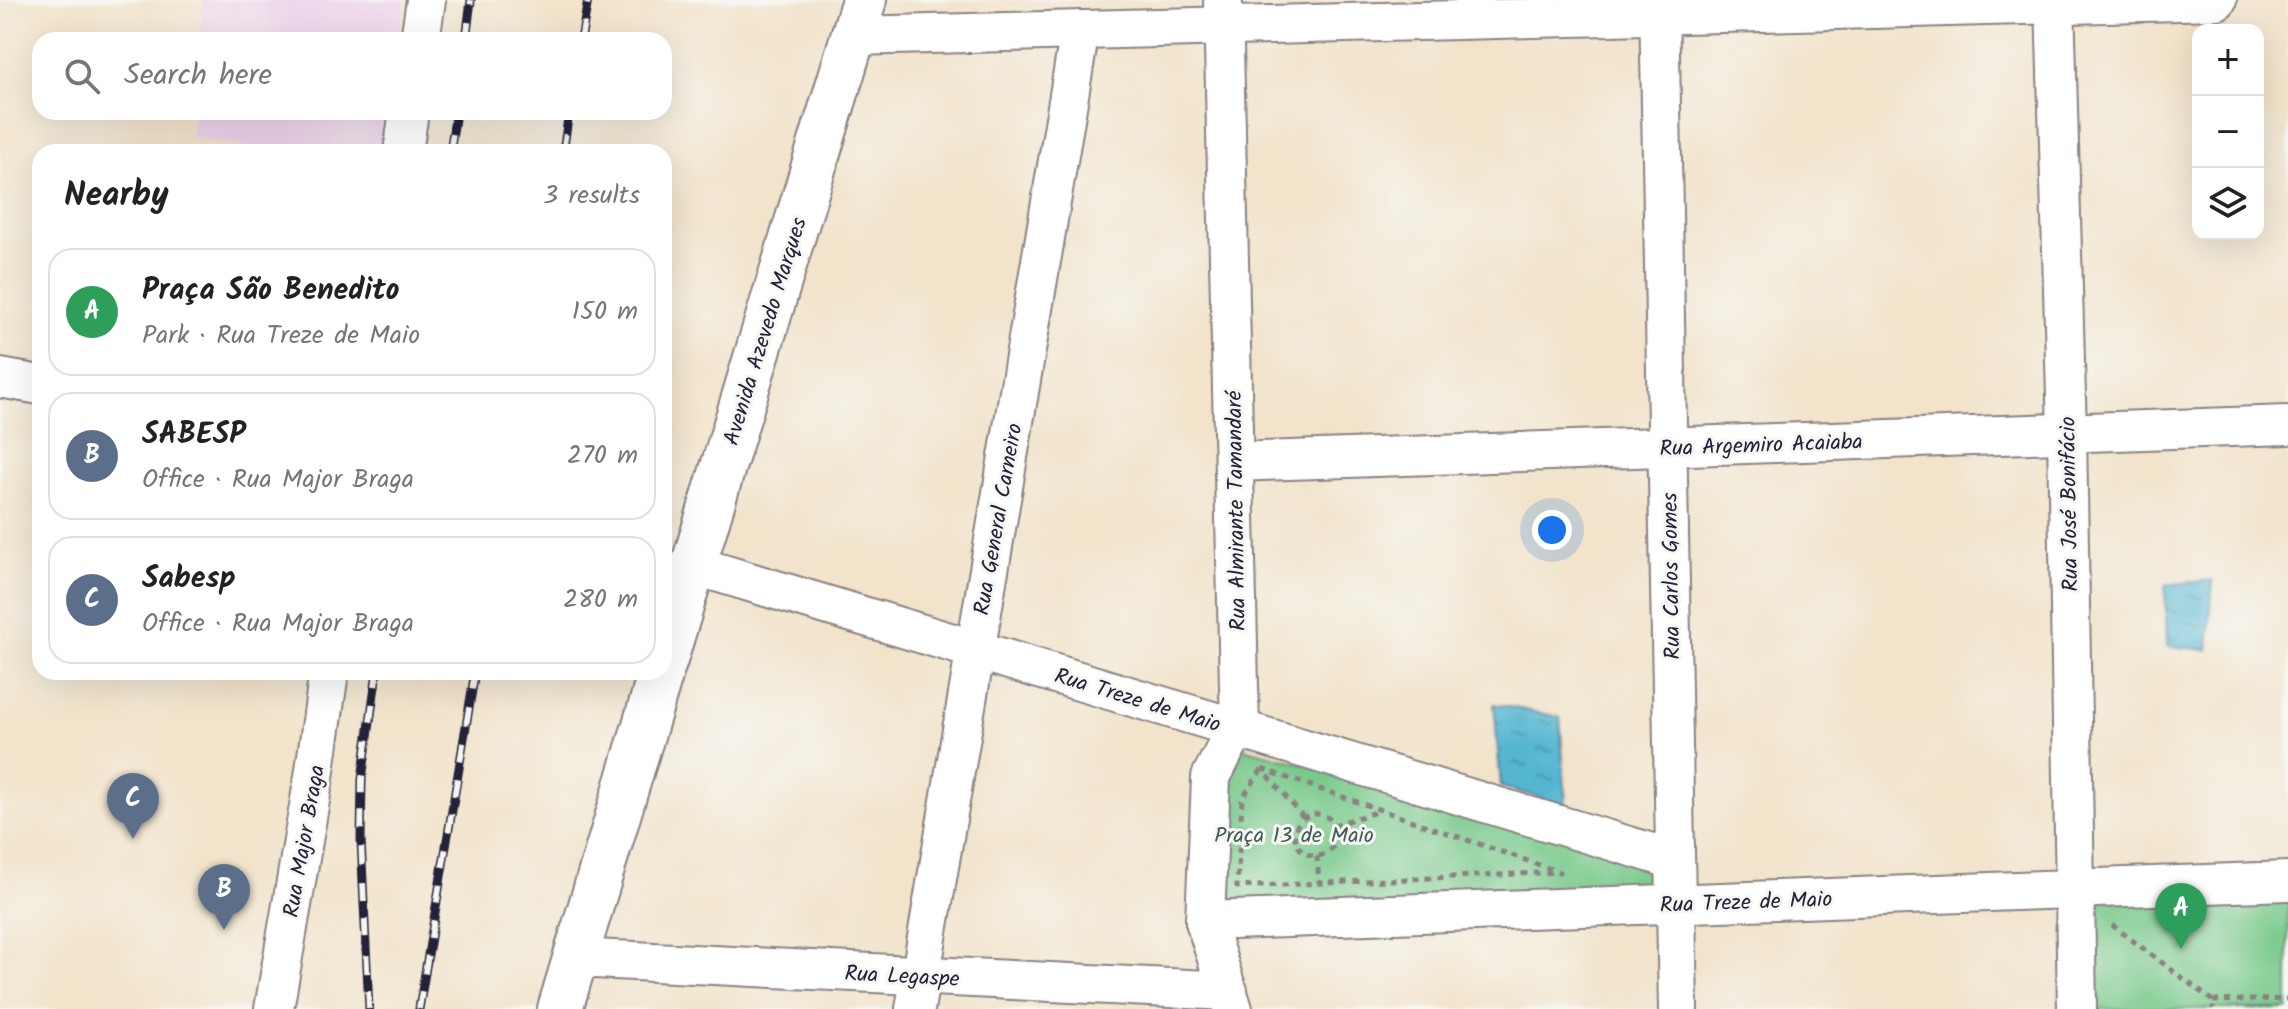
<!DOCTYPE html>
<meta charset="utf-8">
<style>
:root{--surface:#fff;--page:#f6f6f6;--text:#222;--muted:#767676;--line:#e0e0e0;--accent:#d1495b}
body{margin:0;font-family:Kalam,sans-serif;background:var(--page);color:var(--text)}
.controls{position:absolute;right:24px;top:24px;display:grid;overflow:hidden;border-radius:16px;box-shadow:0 8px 32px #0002}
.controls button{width:72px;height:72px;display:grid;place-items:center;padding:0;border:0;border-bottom:2px solid var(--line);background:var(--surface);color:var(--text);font:40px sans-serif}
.you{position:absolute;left:1552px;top:530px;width:28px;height:28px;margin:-20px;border:6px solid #fff;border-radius:50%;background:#1a73e8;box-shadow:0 0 0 12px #1a73e833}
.badge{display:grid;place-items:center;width:52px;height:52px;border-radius:50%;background:var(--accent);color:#fff;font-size:26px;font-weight:700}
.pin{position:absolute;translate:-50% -66px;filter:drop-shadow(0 2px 4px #0008)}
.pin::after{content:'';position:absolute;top:42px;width:28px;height:24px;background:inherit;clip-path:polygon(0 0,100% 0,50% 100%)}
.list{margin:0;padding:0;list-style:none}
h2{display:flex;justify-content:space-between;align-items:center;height:104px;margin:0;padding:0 32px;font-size:34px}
h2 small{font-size:26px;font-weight:400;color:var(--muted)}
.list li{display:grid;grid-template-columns:52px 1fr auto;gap:24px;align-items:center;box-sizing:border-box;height:128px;margin:0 16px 16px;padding:0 16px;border:2px solid var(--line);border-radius:24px}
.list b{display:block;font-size:30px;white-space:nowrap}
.list p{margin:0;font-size:26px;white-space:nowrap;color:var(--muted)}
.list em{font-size:26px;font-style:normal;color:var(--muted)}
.icon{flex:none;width:44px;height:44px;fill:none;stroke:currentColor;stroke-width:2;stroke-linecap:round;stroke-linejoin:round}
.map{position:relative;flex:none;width:2288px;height:1009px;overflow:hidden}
.search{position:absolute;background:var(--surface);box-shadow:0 8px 32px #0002;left:32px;top:32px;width:640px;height:88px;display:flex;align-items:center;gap:20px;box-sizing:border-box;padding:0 28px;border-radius:24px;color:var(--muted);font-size:30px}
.panel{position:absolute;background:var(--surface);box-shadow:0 8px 32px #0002;left:32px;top:144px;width:640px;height:536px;border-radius:24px}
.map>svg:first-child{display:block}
.built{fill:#edd1e9}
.park{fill:#78c98a;stroke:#4d7662;stroke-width:2}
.water{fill:url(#water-ripples);stroke:#3b6c86;stroke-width:2}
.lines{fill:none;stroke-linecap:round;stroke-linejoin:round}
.street-casing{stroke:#8a8282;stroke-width:42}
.secondary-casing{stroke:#8a8282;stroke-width:48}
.path{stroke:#8a8282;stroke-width:5;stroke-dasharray:6 6;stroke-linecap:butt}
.street{stroke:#fff;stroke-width:38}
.secondary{stroke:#fff;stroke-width:44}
.rail-casing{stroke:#22223b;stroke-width:9}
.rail{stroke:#f6f6f2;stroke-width:6;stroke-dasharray:18;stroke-linecap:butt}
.labels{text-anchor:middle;stroke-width:6;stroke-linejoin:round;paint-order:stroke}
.street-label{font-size:22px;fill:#22223b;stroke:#f6f6f2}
.park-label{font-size:22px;fill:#405c57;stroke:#f6f6f2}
</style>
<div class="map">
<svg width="2288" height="1009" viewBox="0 0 2288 1009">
<defs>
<pattern id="water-ripples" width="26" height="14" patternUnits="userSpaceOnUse" patternTransform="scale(2)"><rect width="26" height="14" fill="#54b6d2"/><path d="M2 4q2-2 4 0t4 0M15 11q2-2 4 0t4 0" fill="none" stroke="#4594ac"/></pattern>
</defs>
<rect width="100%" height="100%" fill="#f6f6f2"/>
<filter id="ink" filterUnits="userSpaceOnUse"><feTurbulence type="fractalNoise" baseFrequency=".0125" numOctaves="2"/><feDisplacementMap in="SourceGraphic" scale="16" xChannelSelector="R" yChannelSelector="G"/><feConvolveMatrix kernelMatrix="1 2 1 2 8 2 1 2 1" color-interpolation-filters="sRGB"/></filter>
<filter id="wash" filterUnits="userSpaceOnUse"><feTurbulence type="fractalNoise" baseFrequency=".006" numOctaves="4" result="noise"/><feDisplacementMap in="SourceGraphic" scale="32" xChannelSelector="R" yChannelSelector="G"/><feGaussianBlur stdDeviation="1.8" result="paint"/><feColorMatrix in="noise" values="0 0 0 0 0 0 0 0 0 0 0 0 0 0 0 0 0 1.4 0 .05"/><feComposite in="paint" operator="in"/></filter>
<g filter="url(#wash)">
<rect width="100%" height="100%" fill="#f2e3ca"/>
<g class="built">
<polygon points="203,0 405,0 398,40 200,40"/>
<polygon points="194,112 386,112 379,152 280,152 192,138"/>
</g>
<g class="park">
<polygon points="1228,744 1675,860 1676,903 1205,921"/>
<polygon points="2288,881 2288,1009 2077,1009 2073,889"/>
</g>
<g class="water">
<polygon points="2213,580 2208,650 2167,646 2165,585"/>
<polygon points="1494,704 1560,717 1566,805 1501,787"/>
</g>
</g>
<g filter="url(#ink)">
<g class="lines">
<defs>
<g id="street">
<polyline points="1659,0 1678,1009"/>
<polyline points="2055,0 2067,433 2077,1009"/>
<polyline points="1223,3 1240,730 1228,744 1211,777 1205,921 1233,1009"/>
<polyline points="853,36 2217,0"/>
<polyline points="420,40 426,0"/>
<polyline points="403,152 409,112"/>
<polyline points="0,378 40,385"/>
<polyline points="1234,462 2288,425"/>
<polyline points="693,565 1675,860"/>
<polyline points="1205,921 2288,881"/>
<polyline points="575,958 1228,991"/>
<polyline points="274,1009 314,777 329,672"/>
<polyline points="915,1009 1080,30"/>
</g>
<g id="secondary">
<polyline points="664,663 864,0"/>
<polyline points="560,1009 661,672"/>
</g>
</defs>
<use href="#street" class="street-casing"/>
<use href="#secondary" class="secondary-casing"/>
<g class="path">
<polygon points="1262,769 1560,872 1237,887 1242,799"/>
<polyline points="1268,776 1304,818"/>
<circle cx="1316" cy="835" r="21"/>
<polyline points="1334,825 1379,811"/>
<polyline points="1317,856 1319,883"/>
<polyline points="2112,925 2213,1001 2213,1009"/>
<polyline points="2213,1001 2288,999"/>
</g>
<use href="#street" class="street"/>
<use href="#secondary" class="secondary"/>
<defs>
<g id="rail">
<polyline points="466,40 471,0"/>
<polyline points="581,40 588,0"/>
<polyline points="450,152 456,112"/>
<polyline points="563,152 569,112"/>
<polyline points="369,1009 361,840 362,779 377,672"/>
<polyline points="419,1009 475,672"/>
</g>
</defs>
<use href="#rail" class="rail-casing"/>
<use href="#rail" class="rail"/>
</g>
</g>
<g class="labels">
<g class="street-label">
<text transform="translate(764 331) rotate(-73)" y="8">Avenida Azevedo Marques</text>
<text transform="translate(1761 444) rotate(-2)" y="8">Rua Argemiro Acaiaba</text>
<text transform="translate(2068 504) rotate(-91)" y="8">Rua José Bonifácio</text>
<text transform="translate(1235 511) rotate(-91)" y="8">Rua Almirante Tamandaré</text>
<text transform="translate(997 519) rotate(-80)" y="8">Rua General Carneiro</text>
<text transform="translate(1670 576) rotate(-91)" y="8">Rua Carlos Gomes</text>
<text transform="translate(1138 699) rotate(17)" y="8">Rua Treze de Maio</text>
<text transform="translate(303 841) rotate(-80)" y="8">Rua Major Braga</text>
<text transform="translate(1746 901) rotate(-2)" y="8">Rua Treze de Maio</text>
<text transform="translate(902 975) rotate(3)" y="8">Rua Legaspe</text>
</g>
<g class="park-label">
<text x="1294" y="842">Praça 13 de Maio</text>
</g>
</g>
</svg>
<div class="controls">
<button>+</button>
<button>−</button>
<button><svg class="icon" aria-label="layers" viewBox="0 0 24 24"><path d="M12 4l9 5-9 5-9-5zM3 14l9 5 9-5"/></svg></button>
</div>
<div class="you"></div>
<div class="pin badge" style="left:2181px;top:949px;background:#2e9e5b">A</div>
<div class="pin badge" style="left:224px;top:930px;background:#5c6f8a">B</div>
<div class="pin badge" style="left:133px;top:839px;background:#5c6f8a">C</div>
<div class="search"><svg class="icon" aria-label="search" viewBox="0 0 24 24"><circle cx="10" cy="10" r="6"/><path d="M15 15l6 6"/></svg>Search here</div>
<section class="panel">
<h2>Nearby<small>3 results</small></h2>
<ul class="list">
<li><span class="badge" style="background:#2e9e5b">A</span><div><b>Praça São Benedito</b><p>Park · Rua Treze de Maio</p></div><em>150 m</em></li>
<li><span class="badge" style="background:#5c6f8a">B</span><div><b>SABESP</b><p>Office · Rua Major Braga</p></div><em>270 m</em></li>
<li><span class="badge" style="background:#5c6f8a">C</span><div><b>Sabesp</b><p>Office · Rua Major Braga</p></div><em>280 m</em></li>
</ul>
</section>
</div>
